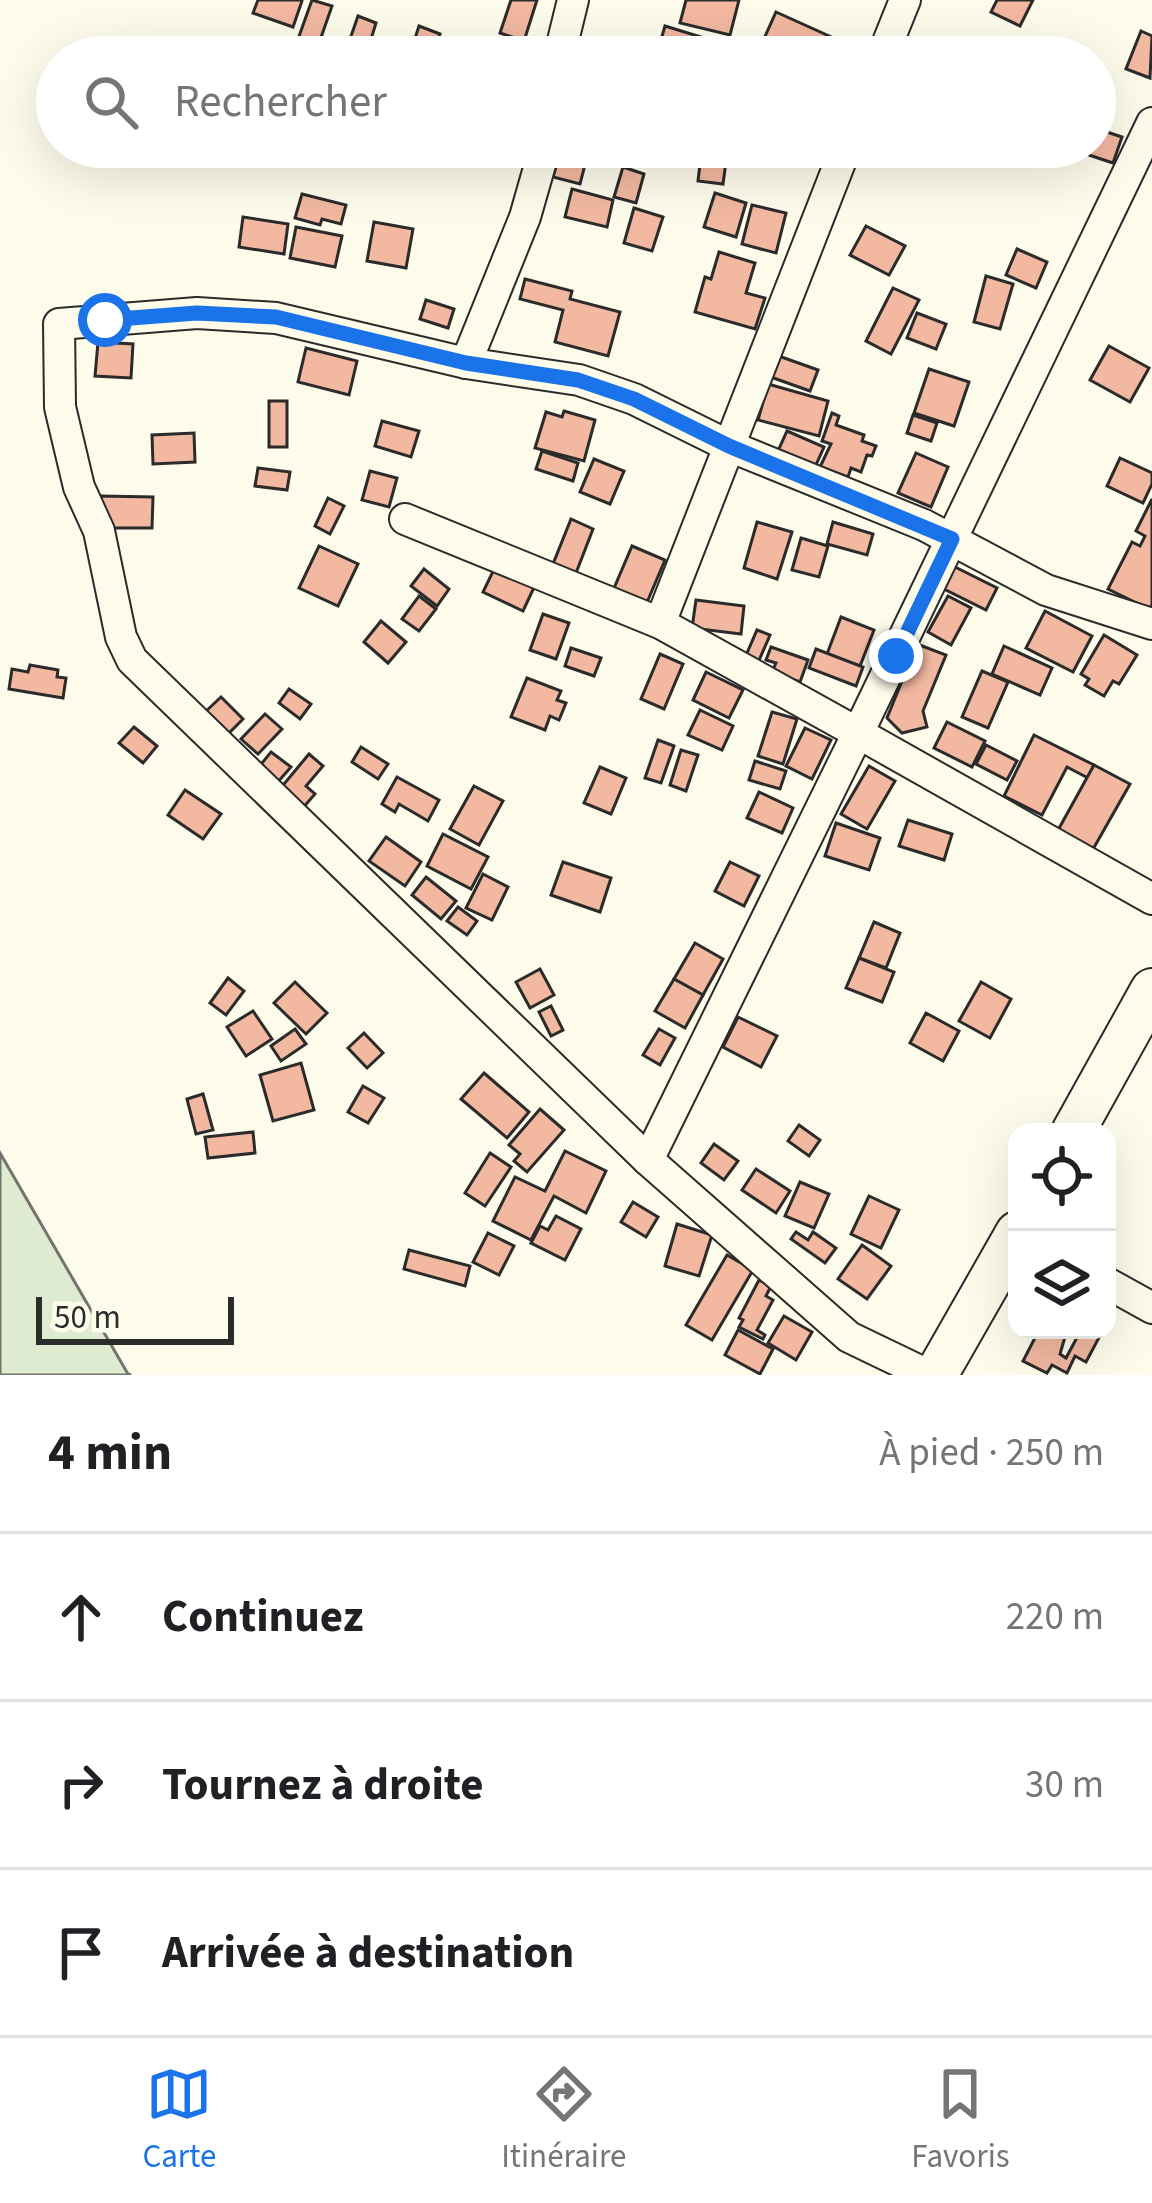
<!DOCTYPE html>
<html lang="fr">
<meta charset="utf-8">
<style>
:root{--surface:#fff;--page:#f6f6f6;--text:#202124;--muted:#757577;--line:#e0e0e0;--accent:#1a73e8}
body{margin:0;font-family:"Source Sans 3",sans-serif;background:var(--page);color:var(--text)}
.controls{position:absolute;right:36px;bottom:36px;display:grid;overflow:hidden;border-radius:24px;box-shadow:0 12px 48px #0002}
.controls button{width:108px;height:108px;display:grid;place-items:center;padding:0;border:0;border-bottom:3px solid var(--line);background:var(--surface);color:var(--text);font:60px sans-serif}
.scale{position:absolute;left:36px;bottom:30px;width:198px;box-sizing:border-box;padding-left:12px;border:6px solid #2b2b2b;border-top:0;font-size:33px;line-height:42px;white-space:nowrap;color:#2b2b2b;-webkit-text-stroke:9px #fdfbea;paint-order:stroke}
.stop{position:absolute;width:36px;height:36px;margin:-27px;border:9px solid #1a73e8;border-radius:50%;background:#fff}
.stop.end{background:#1a73e8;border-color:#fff;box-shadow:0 3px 12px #0008}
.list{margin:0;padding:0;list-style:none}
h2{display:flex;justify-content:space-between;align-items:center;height:156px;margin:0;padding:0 48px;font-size:51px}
h2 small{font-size:39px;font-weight:400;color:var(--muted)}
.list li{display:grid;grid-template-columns:78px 1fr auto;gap:36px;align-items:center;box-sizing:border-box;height:168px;padding:0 48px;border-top:3px solid var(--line)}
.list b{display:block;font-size:45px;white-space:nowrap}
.list em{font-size:39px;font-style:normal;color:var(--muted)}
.icon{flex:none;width:66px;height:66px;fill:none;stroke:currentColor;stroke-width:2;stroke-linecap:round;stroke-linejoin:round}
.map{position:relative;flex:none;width:1152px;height:1375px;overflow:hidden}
.search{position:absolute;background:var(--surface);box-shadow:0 12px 48px #0002;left:36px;right:36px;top:36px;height:132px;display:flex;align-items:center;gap:30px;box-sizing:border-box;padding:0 42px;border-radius:66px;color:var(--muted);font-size:45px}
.sheet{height:660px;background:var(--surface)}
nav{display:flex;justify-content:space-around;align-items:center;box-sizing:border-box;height:168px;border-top:3px solid var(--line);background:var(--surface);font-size:33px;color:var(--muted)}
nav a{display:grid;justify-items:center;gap:6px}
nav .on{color:var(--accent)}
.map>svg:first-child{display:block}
.green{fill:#deebd1;stroke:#74746e;stroke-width:3}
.building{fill:#f2b8a0;stroke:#2b2b2b;stroke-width:3}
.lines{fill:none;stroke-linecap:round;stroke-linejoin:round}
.minor-casing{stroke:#2b2b2b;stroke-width:34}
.highway-casing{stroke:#2b2b2b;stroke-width:46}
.minor{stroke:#fdfbea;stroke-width:30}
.highway{stroke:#fdfbea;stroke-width:42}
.route{stroke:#1a73e8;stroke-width:15}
</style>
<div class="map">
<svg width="1152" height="1375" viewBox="0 0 1152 1375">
<rect width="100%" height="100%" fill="#fdfbea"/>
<polygon class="green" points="0,1153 128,1374 131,1375 0,1375"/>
<g class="building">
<polygon points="258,0 301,0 302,1 293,27 253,13"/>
<polygon points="312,0 332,6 318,46 298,39"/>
<polygon points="511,0 537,0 524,41 500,33"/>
<polygon points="686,0 739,0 730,35 680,23"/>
<polygon points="997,0 1033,0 1020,26 991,12"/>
<polygon points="776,12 849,45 844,57 769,57 758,52"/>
<polygon points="358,16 376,23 369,46 350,39"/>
<polygon points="419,26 440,34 432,57 409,57"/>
<polygon points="665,26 701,37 695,57 656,57"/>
<polygon points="1141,31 1152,36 1150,78 1126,69"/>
<polygon points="1095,128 1122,137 1113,163 1080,152 1082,147 1095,147"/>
<polygon points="562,147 589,149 580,184 553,177"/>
<polygon points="702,147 728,147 723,184 698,181"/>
<polygon points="1009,147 1056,147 1050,165 1008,151"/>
<polygon points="623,167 644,174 636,203 614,197"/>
<polygon points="572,189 613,200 607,227 565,217"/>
<polygon points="715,193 746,203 736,237 704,227"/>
<polygon points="302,194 346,205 341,224 322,219 320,225 295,218"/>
<polygon points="752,205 786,213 776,253 742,244"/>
<polygon points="634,208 663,217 652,251 624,243"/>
<polygon points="243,217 288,224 284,254 239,247"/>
<polygon points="374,222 413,229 406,268 367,261"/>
<polygon points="866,226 905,246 889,275 850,255"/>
<polygon points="296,227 342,236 335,267 290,258"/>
<polygon points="1017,249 1047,262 1036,288 1006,275"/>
<polygon points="719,252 755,263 746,293 765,298 755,329 695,312 705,277 711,279"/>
<polygon points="986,276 1013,284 1000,329 974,322"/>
<polygon points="525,279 572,291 570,299 620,312 608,356 555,342 563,310 520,299"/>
<polygon points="893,288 919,300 891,354 866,341"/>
<polygon points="426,300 454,309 448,328 420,319"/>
<polygon points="917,313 946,324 936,349 907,338"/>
<polygon points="98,342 133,344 131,378 95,376"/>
<polygon points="1109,346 1149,368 1130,402 1090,380"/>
<polygon points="306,348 357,361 349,395 298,382"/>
<polygon points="776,355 818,370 810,391 768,376"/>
<polygon points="929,369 969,382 954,426 914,413"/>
<polygon points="768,384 828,401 819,436 758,420"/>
<rect x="269" y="401" width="18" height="46"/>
<polygon points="564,411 595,420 584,461 535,448 546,412 562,417"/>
<polygon points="832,413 839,416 836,425 864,435 862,441 876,446 872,456 867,455 861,472 851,468 848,477 820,467 831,444 822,441"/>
<polygon points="913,415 937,423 931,441 907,433"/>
<polygon points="382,421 419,431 411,457 375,446"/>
<polygon points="787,431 824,447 815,467 778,451"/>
<polygon points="194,433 195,462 153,464 152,435"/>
<polygon points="542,451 578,463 573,481 536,469"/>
<polygon points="916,453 948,467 931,507 898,493"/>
<polygon points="1120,458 1152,473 1152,484 1143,503 1107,486"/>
<polygon points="594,459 624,471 610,504 580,492"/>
<polygon points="258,468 290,472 287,490 255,486"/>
<polygon points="370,471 397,478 389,507 362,500"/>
<polygon points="101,496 153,497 152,528 100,528"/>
<polygon points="328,498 344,506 330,534 315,526"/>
<polygon points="1152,499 1152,605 1149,609 1108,589 1132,542 1140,546 1145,536 1136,531"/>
<polygon points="571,519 593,529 576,573 553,564"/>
<polygon points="757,522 792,532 777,579 744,568"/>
<polygon points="833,522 873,534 867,555 827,544"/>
<polygon points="801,538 828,546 819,577 792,570"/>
<polygon points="319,546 358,564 338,606 299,588"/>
<polygon points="632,546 665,560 645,607 612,593"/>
<polygon points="498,561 538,579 523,611 483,592"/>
<polygon points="951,565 997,588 986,610 940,587"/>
<polygon points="424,569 449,589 437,606 411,586"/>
<polygon points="419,596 436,609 419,631 402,619"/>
<polygon points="948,596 971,608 951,645 928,632"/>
<polygon points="696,600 744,606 741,634 692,628"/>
<polygon points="1045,611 1092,636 1073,672 1026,648"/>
<polygon points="543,614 569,623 556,659 530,650"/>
<polygon points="841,617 874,630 860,666 827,654"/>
<polygon points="381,621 406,642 388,663 364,642"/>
<polygon points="757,630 770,635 757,665 744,660"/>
<polygon points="1104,635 1137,655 1119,684 1113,681 1104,696 1085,685 1089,679 1081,674"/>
<polygon points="917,644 946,655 923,711 927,727 902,733 887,718"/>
<polygon points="1004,646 1052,668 1040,695 992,674"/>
<polygon points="771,647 808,660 800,682 772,672 776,663 766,660"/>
<polygon points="571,648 601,658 594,676 565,666"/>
<polygon points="816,649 863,667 856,686 809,668"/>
<polygon points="660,654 683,664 664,709 641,699"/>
<polygon points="30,665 58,670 57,677 66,678 63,698 9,689 12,669 28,672"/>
<polygon points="982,671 1008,682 988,728 962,717"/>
<polygon points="706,672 743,690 729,718 693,700"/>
<polygon points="527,678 561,691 557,700 566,703 559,720 550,716 545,730 511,717"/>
<polygon points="289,689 311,704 300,719 279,703"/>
<polygon points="221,697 243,719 225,737 203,714"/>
<polygon points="700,710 733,726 722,750 688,735"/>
<polygon points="772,712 797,719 783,764 758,756"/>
<polygon points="265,714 282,729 258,754 241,739"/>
<polygon points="947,722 985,741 972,767 934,748"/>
<polygon points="134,727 157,746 143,763 119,743"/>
<polygon points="805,728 831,740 812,779 786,766"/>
<polygon points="1034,735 1094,765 1088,778 1067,767 1042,815 1004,796"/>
<polygon points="658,740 674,746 661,783 645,778"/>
<polygon points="986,745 1017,761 1007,780 976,764"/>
<polygon points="361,747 388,764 378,779 352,762"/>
<polygon points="681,750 698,755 686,791 670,785"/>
<polygon points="271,752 291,767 277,783 258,768"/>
<polygon points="309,754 323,766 306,786 315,794 302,809 279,790"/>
<polygon points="755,761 786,771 780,789 749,780"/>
<polygon points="1094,765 1130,784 1092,851 1057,832"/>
<polygon points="869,766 895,781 867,829 841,814"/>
<polygon points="600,767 626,778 611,814 584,803"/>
<polygon points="397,777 439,800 428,821 399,804 395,812 382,804"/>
<polygon points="474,786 503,801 479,845 450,829"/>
<polygon points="185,790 221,814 203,839 168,815"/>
<polygon points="759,792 793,808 782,833 747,818"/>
<polygon points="908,820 952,834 944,860 899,846"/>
<polygon points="836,823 880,838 869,870 825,856"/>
<polygon points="443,834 488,857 471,889 427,866"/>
<polygon points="386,837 421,862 405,886 369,861"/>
<polygon points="563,862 611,878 600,912 551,895"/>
<polygon points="730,862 759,876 744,906 715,891"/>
<polygon points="483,874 508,887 492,920 466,908"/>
<polygon points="426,877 456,901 441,919 412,895"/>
<polygon points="458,907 477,921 467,935 447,921"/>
<polygon points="874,922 900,933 886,968 859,958"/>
<polygon points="695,943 723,959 703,995 674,979"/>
<polygon points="859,958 894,972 882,1002 846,988"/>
<polygon points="540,969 554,995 530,1008 516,982"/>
<polygon points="228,978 244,991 226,1015 210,1003"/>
<polygon points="674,979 703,995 685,1028 655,1011"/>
<polygon points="295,982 327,1013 306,1034 274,1003"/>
<polygon points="981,982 1011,999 990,1038 959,1021"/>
<polygon points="551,1006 563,1030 551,1036 539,1012"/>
<polygon points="253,1011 272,1039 246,1056 227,1027"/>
<polygon points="926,1013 959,1031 943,1061 910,1043"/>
<polygon points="738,1017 777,1036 761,1067 723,1047"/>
<polygon points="295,1029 306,1044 281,1061 271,1046"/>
<polygon points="659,1029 675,1038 660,1065 643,1055"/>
<polygon points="364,1033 383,1053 367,1068 348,1048"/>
<polygon points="301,1063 314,1110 273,1121 260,1075"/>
<polygon points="484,1073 529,1112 507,1138 461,1099"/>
<polygon points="363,1086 384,1098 368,1123 348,1112"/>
<polygon points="203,1094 213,1130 196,1134 187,1099"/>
<polygon points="540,1109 564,1130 527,1172 514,1161 520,1154 509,1145"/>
<polygon points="799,1125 820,1140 809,1156 788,1141"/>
<polygon points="253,1132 255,1153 208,1158 205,1137"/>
<polygon points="714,1144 738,1161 724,1180 701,1163"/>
<polygon points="565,1151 606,1171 586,1213 554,1196 531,1240 493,1221 515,1177 545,1191"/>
<polygon points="490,1153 511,1167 485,1206 465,1193"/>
<polygon points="756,1169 790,1191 776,1213 742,1190"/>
<polygon points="800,1182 829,1194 814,1228 785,1216"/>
<polygon points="869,1196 899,1210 881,1248 851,1234"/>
<polygon points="633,1202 658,1217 646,1237 621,1222"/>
<polygon points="556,1216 581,1229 565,1260 531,1243 540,1226 548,1230"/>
<polygon points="677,1224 712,1235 699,1276 665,1266"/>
<polygon points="796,1232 808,1240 813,1232 836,1248 825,1263 791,1239"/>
<polygon points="488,1233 514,1246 499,1275 473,1262"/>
<polygon points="862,1245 891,1266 867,1299 838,1279"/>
<polygon points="409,1250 470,1266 465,1286 404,1269"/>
<polygon points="727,1255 753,1270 712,1340 686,1325"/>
<polygon points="759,1280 771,1286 766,1296 773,1300 757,1330 765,1335 763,1339 739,1327 743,1320 739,1318"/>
<polygon points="784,1316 812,1332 796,1360 768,1343"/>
<polygon points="738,1330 773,1349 760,1374 725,1355"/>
<polygon points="1039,1330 1067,1330 1060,1354 1066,1358 1081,1330 1103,1330 1086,1362 1075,1356 1067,1373 1052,1365 1047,1373 1023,1361"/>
</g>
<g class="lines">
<defs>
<g id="minor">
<polyline points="559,57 573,0"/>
<polyline points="882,57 905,0"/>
<polyline points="466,363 525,217 545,147"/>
<polyline points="405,519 660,623 858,733 1152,123"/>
<polyline points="660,623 846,147"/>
<polyline points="648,1160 858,733 1152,899"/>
<polyline points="1107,1283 1152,1308"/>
<polyline points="928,1375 849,1337 648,1160 132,660 121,637 99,531 79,487 60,407 59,324 197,313 276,318 466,363 579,380 634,399 729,446 924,525 1046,590 1152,624"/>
</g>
<g id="highway">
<polyline points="1073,1132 1152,990"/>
<polyline points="936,1375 1017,1233"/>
</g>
</defs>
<use href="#minor" class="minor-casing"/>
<use href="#highway" class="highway-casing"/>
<use href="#minor" class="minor"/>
<use href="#highway" class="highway"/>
</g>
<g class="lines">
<polyline class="route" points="105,320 197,313 276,317 466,363 578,380 634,399 729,446 952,539 896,656"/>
</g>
</svg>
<div class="controls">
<button><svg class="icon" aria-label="locate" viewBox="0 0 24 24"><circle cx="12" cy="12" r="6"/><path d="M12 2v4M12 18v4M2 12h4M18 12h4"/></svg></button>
<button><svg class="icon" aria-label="layers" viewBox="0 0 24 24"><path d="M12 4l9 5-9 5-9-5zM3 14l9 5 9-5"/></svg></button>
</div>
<div class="scale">50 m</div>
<div class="stop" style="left:105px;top:320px"></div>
<div class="stop end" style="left:896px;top:656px"></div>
<div class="search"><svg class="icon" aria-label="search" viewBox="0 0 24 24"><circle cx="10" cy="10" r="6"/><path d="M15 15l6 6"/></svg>Rechercher</div>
</div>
<section class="sheet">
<h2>4 min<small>À pied · 250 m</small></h2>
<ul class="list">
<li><svg class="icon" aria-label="ahead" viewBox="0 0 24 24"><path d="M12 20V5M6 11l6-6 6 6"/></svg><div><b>Continuez</b></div><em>220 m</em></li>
<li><svg class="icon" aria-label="right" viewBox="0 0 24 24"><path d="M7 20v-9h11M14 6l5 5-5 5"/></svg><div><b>Tournez à droite</b></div><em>30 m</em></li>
<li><svg class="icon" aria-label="arrive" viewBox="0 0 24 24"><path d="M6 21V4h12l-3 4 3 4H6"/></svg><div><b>Arrivée à destination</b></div></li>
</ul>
</section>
<nav>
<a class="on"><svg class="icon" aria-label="map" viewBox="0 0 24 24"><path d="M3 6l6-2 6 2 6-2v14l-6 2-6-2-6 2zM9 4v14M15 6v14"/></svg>Carte</a>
<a><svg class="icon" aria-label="directions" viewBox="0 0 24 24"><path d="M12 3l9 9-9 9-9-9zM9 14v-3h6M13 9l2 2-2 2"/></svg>Itinéraire</a>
<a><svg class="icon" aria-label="saved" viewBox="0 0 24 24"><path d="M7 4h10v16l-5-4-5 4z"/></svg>Favoris</a>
</nav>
